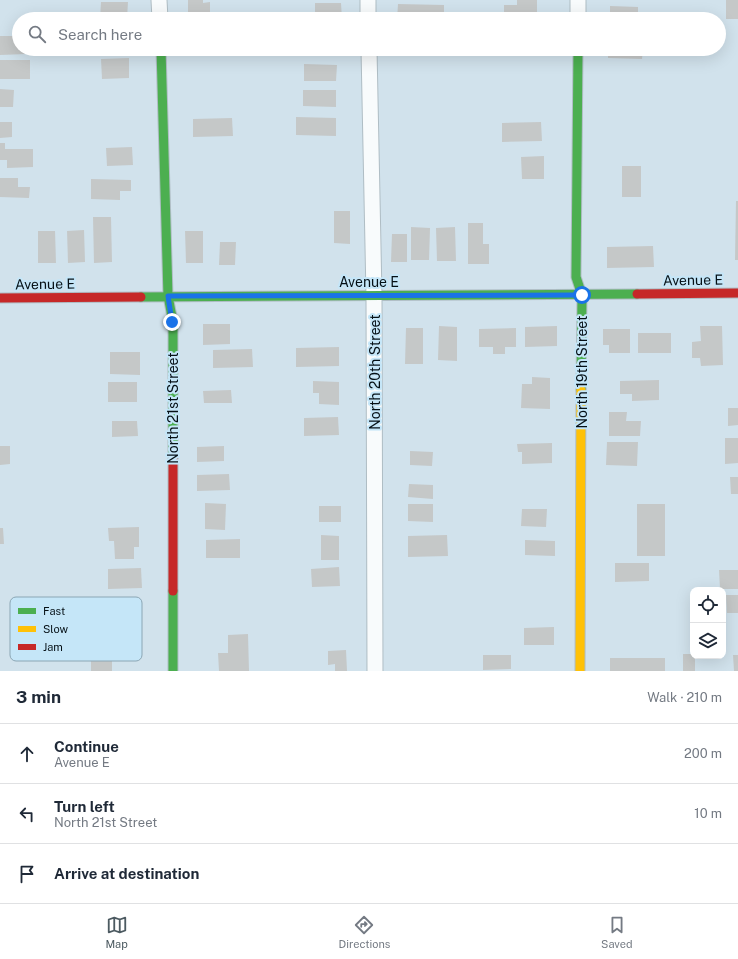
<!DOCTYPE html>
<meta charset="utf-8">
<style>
:root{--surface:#fff;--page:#f2f2f3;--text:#1f2937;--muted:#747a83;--line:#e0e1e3;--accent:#4c5a61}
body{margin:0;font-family:"Public Sans",sans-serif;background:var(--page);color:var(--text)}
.controls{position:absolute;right:12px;bottom:12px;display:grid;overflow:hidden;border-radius:8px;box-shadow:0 4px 16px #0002}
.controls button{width:36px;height:36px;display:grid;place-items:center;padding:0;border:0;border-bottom:1px solid var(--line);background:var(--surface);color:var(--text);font:20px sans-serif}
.stop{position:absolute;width:12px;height:12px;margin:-9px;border:3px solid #1a73e8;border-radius:50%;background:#fff}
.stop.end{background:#1a73e8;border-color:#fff;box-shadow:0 1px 4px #0008}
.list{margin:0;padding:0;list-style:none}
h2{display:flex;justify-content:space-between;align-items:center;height:52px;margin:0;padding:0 16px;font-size:17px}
h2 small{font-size:13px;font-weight:400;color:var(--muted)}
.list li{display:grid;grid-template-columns:26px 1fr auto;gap:12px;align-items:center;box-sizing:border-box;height:60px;padding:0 16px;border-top:1px solid var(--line)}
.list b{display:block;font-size:15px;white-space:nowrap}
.list p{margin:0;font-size:13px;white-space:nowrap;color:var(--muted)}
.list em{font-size:13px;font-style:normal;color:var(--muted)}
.icon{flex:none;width:22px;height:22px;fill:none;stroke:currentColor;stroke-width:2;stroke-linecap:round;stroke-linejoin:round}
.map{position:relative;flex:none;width:738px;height:671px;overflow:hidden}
.search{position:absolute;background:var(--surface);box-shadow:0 4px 16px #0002;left:12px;right:12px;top:12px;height:44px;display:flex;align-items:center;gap:10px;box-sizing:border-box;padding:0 14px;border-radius:22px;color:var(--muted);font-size:15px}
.sheet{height:232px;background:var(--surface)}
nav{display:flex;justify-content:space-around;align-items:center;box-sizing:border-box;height:56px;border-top:1px solid var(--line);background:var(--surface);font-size:11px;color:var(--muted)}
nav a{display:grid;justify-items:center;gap:2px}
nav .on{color:var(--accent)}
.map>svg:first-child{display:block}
.building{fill:#c5c8c8}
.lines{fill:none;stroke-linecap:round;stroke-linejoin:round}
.street-casing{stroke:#afbdc4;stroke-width:17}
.fast-casing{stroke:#afbdc4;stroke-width:11}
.slow-casing{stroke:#afbdc4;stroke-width:11}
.jam-casing{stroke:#afbdc4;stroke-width:11}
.street{stroke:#f8fbfc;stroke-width:15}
.fast{stroke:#4caf50;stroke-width:9}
.slow{stroke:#ffc107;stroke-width:9}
.jam{stroke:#c62828;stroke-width:9}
.route{stroke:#1a73e8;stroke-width:5}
.labels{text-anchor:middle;stroke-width:4;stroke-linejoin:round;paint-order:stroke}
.street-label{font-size:14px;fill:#051016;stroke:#c5e6f8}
.key{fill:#c5e6f8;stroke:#8ba6b4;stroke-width:1}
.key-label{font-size:11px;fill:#051016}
</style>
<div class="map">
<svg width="738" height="671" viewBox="0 0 738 671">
<rect width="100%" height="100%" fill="#d1e2ec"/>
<g class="building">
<polygon points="188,0 203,0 203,3 210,2 210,19 188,19"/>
<polygon points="517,0 537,0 537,19 504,19 504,5 517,5"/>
<rect x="726" y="0" width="12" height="19"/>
<polygon points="101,2 128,2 127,19 100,19"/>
<polygon points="315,3 341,3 342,19 315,19"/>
<polygon points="398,4 444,5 444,19 397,19"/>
<polygon points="610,6 638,7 638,19 610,19"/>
<polygon points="0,36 19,36 19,49 26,49 26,54 0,55"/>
<polygon points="608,49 643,49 642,59 608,58"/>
<polygon points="129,58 129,78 102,79 101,59"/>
<rect x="0" y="60" width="30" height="19"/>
<polygon points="304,64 337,65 336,81 304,81"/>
<polygon points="0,89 14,90 13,107 0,107"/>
<polygon points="303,90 336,90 336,107 303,106"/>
<polygon points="296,117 336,118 336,136 296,135"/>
<polygon points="232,118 233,136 193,137 193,119"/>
<polygon points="0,122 12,122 12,137 0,138"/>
<polygon points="541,122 542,141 502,142 502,123"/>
<polygon points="0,143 5,143 5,149 33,149 33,167 7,168 7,160 0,160"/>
<polygon points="132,147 133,165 107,166 106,148"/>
<polygon points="544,156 544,179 522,179 521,157"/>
<rect x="622" y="166" width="19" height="31"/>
<polygon points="0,178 18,178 18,187 30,187 29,198 0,197"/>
<polygon points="91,179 131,180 131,191 120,191 120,200 91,199"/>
<polygon points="736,201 738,201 738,260 735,260"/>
<polygon points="334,211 350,211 350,244 334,243"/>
<polygon points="93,217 111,217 112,262 94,263"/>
<polygon points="468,223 483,223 483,244 489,244 489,264 468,264"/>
<polygon points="411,227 430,228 429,260 411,260"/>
<polygon points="455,227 456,261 437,261 436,228"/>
<polygon points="84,230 85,262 68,263 67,231"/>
<polygon points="38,231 55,231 56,263 38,263"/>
<polygon points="185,231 203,231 203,263 186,263"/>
<polygon points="392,234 407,234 407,262 391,262"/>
<polygon points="220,242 236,242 235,265 219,265"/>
<polygon points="653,246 654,267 607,268 607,247"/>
<polygon points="203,324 230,324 230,344 203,345"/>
<polygon points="439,326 457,327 457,361 438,360"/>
<polygon points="557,326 557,346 525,347 525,327"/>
<polygon points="700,326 722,326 723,365 701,366 700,358 692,358 692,342 701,341"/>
<polygon points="406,328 423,328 423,364 405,364"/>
<polygon points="516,328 516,347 505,347 505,354 493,354 493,347 479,347 479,329"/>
<polygon points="603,329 630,329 630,353 609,353 609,345 603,345"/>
<rect x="638" y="333" width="33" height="20"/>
<polygon points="339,347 339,366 296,367 296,348"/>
<polygon points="252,349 253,367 213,368 213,350"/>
<polygon points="110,352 140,352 140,375 110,374"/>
<polygon points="532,377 550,378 550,409 521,408 522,384 532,384"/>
<polygon points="659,380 659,400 632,401 632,394 620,394 620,381"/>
<polygon points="313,381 339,382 339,405 319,404 319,393 313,393"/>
<rect x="108" y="382" width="29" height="20"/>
<polygon points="231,390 232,403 204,403 203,391"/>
<polygon points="728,408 738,408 738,425 728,426"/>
<polygon points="609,412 627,412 626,421 641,421 640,436 609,436"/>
<polygon points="338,417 339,435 304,436 304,418"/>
<polygon points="112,421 137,421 138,436 112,437"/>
<polygon points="725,438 738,438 738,463 725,464"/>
<polygon points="607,442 638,442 637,466 606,465"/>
<polygon points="552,443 552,463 522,464 522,452 518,452 517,444"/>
<polygon points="0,446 10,446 10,464 0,465"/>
<polygon points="224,446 224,461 197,462 197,447"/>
<polygon points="410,451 433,452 432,466 410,465"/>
<polygon points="229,474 230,490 197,491 197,475"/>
<polygon points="730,477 738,477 738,494 731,494"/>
<polygon points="409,484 433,485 433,499 408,497"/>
<polygon points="205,503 226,504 225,530 205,529"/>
<polygon points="408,504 433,504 433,522 408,521"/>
<rect x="637" y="504" width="28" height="52"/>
<rect x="319" y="506" width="22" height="16"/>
<polygon points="522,509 547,509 546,527 521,526"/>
<polygon points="139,527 139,547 134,547 134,559 115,559 114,541 109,541 108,528"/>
<polygon points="0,528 3,528 4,544 0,544"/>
<polygon points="321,535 339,536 339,560 321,560"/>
<polygon points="447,535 448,556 408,557 408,536"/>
<polygon points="240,539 240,558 206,558 206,540"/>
<polygon points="525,540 555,541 555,556 525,555"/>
<polygon points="615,563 649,563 649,581 615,582"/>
<polygon points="339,567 340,586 312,587 311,569"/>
<polygon points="141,568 142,588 108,589 108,569"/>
<polygon points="719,570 738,570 738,589 720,589"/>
<polygon points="726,595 738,595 738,613 727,613"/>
<polygon points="554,627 554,645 524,645 524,628"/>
<polygon points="248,634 249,671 219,671 218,653 228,653 228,635"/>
<polygon points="346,650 347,671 335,671 335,664 328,665 328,651"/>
<polygon points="683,654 693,654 693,656 695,656 695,671 683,671"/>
<polygon points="483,655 511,655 511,669 483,670"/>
<polygon points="733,655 738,655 738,671 734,671"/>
<rect x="91" y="657" width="21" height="14"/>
<rect x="610" y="658" width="55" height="13"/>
</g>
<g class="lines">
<defs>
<g id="street">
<polyline points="159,0 160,19"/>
<polyline points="368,0 368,19"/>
<polyline points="578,19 578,0"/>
<polyline points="369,49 374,296 375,671"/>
</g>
<g id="fast">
<polyline points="161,49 168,296 173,322 173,458"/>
<polyline points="578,49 576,277 582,295 581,390"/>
<polyline points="141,297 637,294"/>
<polyline points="173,591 173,671"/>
</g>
<polyline id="slow" points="580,671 581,390"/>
<g id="jam">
<polyline points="637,294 738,293"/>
<polyline points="0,298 141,297"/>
<polyline points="173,458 173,591"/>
</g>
</defs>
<use href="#street" class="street-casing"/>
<use href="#fast" class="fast-casing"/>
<use href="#slow" class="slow-casing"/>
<use href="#jam" class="jam-casing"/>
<use href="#street" class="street"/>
<use href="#fast" class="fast"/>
<use href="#slow" class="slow"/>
<use href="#jam" class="jam"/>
</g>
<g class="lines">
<polyline class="route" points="172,322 168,296 582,295"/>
</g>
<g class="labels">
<g class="street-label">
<text transform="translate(693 280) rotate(-1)" y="5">Avenue E</text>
<text x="369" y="287">Avenue E</text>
<text transform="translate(45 284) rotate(-1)" y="5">Avenue E</text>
<text transform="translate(375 372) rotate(-90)" y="5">North 20th Street</text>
<text transform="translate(582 372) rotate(-90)" y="5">North 19th Street</text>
<text transform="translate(173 408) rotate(-90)" y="5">North 21st Street</text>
</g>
</g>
<rect x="10" y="597" width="132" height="64" rx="6" class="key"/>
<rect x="18" y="608" width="18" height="6" fill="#4caf50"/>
<rect x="18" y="626" width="18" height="6" fill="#ffc107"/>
<rect x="18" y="644" width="18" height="6" fill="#c62828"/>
<g class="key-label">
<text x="43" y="615">Fast</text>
<text x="43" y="633">Slow</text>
<text x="43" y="651">Jam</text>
</g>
</svg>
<div class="controls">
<button><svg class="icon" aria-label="locate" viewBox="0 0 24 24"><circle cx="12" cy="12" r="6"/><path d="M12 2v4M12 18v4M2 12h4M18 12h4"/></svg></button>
<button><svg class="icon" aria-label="layers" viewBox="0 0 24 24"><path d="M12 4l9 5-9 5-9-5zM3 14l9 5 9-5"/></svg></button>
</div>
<div class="stop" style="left:582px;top:295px"></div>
<div class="stop end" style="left:172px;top:322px"></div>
<div class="search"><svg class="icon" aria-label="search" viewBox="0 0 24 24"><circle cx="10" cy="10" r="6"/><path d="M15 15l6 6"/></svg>Search here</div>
</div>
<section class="sheet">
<h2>3 min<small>Walk · 210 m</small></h2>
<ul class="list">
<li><svg class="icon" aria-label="ahead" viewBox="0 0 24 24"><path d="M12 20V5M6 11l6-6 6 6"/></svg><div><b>Continue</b><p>Avenue E</p></div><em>200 m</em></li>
<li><svg class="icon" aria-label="left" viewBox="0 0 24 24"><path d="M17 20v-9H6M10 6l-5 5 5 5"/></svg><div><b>Turn left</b><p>North 21st Street</p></div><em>10 m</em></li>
<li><svg class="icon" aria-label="arrive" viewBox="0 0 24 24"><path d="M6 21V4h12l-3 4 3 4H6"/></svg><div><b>Arrive at destination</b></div></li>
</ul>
</section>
<nav>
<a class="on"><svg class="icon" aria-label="map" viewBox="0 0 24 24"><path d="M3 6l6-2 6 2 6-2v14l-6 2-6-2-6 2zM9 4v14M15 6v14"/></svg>Map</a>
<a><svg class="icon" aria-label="directions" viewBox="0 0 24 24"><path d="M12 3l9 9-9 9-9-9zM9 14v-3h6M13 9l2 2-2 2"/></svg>Directions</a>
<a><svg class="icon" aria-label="saved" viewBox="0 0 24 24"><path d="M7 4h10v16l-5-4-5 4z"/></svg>Saved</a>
</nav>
